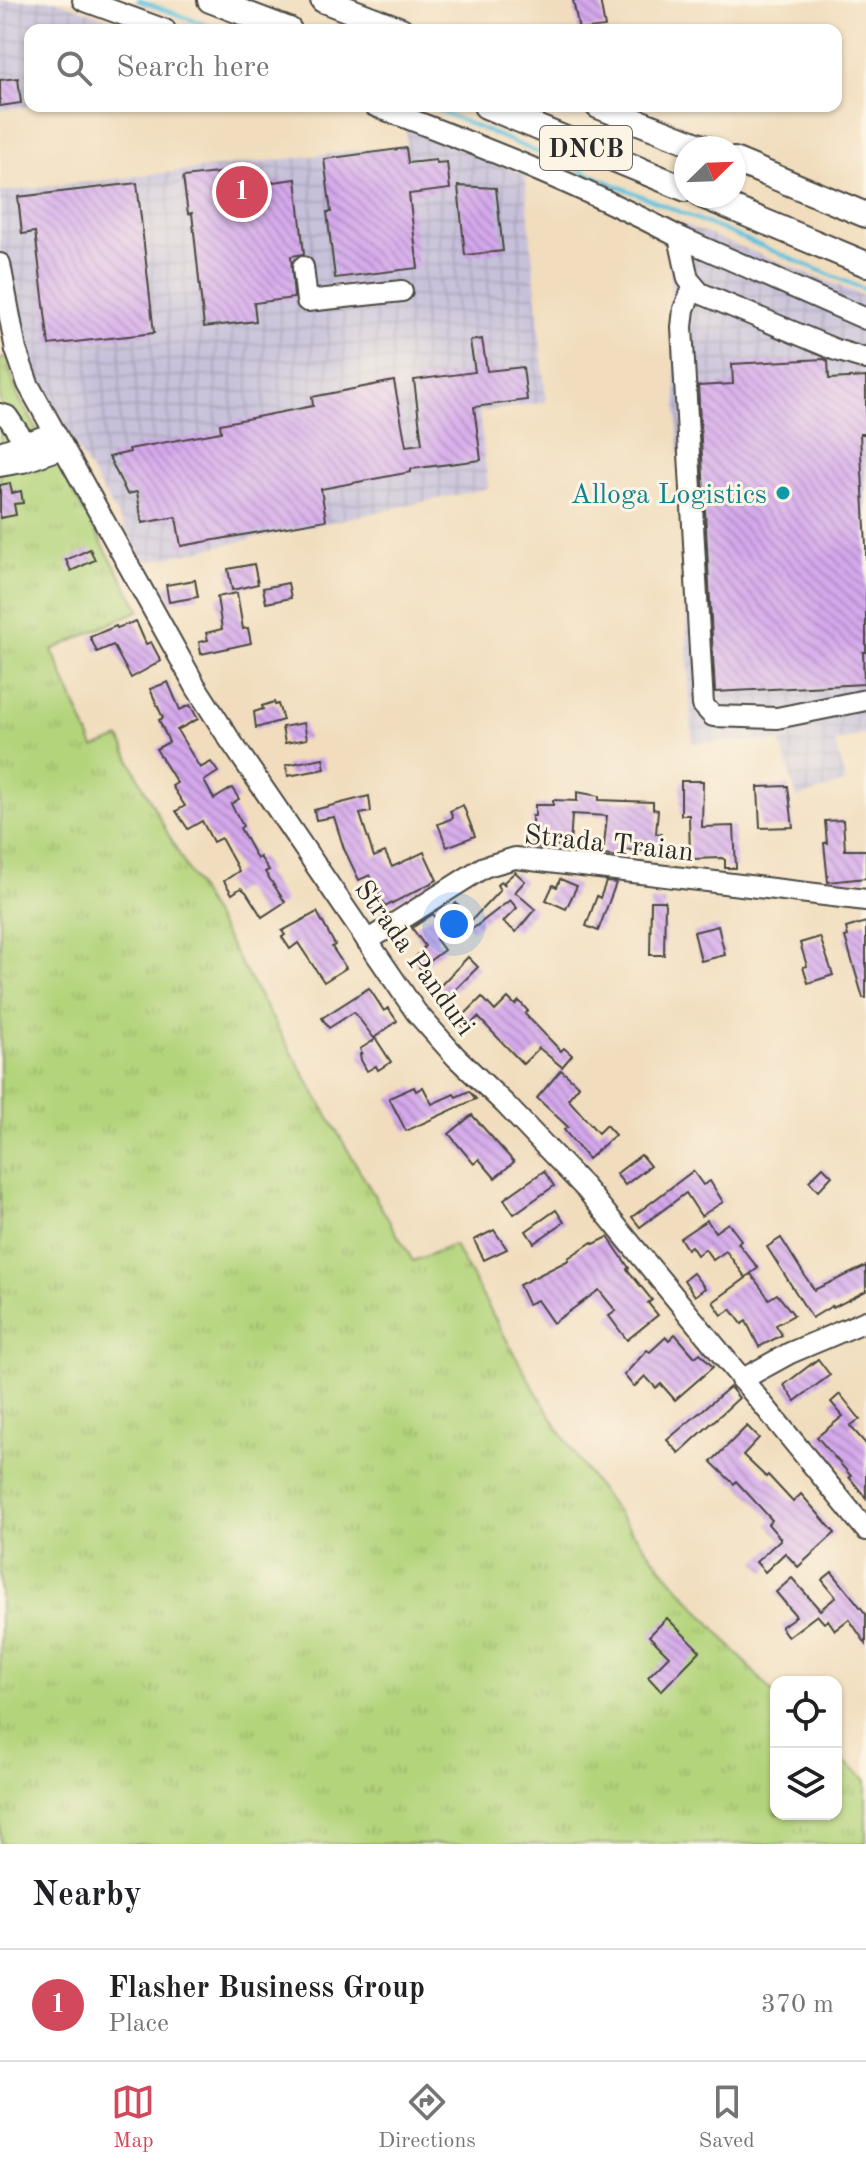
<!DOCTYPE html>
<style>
:root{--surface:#fff;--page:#f2f2f2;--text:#202124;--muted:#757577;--line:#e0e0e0;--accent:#d1495b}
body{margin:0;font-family:"Old Standard TT",serif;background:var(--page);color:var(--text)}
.controls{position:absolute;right:24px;bottom:24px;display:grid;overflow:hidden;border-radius:16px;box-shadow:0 2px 6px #0004}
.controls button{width:72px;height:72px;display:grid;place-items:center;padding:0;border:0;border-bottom:2px solid var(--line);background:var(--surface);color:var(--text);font:40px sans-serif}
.compass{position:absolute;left:674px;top:136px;width:72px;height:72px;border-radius:50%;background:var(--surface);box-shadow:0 2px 6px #0004;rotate:67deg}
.you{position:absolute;left:454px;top:924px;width:28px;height:28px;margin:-20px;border:6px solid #fff;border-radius:50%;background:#1a73e8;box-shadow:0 0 0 12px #1a73e833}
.badge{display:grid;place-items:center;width:52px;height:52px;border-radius:50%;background:var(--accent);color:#fff;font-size:26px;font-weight:700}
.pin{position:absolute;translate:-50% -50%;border:4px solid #fff;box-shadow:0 2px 8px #0006}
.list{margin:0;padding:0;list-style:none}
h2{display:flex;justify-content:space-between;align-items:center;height:104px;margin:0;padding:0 32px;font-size:34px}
h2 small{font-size:26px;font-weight:400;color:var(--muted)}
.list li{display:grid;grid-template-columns:52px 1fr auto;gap:24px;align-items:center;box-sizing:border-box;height:112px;padding:0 32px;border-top:2px solid var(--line)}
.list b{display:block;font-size:30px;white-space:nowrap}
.list p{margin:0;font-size:26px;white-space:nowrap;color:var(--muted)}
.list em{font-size:26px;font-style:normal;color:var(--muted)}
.icon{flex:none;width:44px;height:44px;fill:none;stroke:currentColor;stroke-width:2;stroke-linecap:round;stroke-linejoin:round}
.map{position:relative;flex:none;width:866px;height:1844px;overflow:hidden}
.search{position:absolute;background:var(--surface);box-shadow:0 2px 6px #0004;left:24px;right:24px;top:24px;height:88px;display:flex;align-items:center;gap:20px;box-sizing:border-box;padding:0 28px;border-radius:16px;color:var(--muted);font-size:30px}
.sheet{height:216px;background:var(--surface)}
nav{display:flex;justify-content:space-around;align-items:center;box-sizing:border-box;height:112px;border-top:2px solid var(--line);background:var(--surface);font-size:22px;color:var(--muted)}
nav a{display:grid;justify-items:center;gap:4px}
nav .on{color:var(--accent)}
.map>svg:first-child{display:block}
.industrial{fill:url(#industrial-grid)}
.grass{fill:url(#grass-tufts);stroke:#708053;stroke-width:2}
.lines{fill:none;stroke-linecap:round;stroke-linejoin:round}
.stream{stroke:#61c1df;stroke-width:4}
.building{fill:url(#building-back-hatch)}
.minor-casing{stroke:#494641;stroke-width:24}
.major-casing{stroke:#494641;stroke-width:28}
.minor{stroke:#fff;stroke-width:20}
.major{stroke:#fff;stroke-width:24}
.culture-dot{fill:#0f9aa8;stroke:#fcf5e5;stroke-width:3}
.labels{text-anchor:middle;stroke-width:6;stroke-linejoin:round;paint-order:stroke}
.shield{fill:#fcf5e5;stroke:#6a6863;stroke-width:2}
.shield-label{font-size:26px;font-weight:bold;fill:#2b2b2b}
.culture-label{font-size:28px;fill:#0d838f;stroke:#fcf5e5;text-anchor:end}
.street-label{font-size:28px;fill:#2b2b2b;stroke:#fcf5e5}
</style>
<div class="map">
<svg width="866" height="1844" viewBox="0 0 866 1844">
<defs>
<pattern id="industrial-grid" width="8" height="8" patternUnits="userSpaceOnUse" patternTransform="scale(2)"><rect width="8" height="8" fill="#c6c0da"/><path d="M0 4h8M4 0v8" fill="none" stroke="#aaa5bb"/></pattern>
<pattern id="grass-tufts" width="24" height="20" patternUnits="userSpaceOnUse" patternTransform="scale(2)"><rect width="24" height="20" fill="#b4d47b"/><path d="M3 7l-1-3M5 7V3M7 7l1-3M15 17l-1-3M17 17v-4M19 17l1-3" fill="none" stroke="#9bb66a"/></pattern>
<pattern id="building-back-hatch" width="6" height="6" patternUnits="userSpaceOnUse" patternTransform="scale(2)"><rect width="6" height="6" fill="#d4a8ec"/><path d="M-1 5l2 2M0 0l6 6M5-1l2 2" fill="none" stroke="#ac89bf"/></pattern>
</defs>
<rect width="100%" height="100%" fill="#fcf5e5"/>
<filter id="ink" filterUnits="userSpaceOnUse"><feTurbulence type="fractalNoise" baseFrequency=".0125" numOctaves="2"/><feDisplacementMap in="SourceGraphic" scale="16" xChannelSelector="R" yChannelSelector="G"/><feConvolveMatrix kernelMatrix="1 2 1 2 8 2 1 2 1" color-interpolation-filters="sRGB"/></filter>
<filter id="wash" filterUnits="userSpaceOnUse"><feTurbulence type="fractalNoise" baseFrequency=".006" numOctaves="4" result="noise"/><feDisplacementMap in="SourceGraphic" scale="32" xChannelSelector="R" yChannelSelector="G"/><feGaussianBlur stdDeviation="1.8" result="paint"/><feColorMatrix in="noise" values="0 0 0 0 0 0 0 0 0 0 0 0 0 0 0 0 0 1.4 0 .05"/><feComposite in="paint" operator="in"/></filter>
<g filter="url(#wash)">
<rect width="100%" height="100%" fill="#f1ddbd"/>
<g class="industrial">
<polygon points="0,0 55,0 139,30 30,30 30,106 0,110"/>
<polygon points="406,128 525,175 546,402 479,412 488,488 145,562 78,450 29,361 0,260 0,192 407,145"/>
<polygon points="668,218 866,297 866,734 835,742 846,782 797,798 780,741 692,743"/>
</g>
<path class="grass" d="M5 358 19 398 140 610 52 650 94 748 120 738C155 815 197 886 238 959 296 1060 353 1161 413 1261L454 1245C499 1324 541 1408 594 1482 650 1558 714 1627 776 1697V1814H836V1755L866 1780V1844H0V359Z"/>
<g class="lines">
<g class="stream">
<polyline points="138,0 220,30"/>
<polyline points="427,106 866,290"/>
</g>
</g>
<g id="blocks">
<g class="building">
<polygon points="573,0 600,0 605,27 579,30"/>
<polygon points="18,78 21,103 0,106 0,80"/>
<polygon points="406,148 408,163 436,160 437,163 447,162 450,189 409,194 418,268 335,278 327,212 331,212 324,159"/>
<polygon points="242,170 244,186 296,179 304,254 291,256 294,298 254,303 256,321 204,327 192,213 188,214 183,177"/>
<polygon points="137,183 154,333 49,345 35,232 22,234 18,197"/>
<polygon points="458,186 496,188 503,251 465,255"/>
<polygon points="482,339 487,371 523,367 527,400 474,407 481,460 411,469 411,472 321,489 326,520 181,546 176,517 142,523 137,492 127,494 109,457 130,452 129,449 221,432 220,424 313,406 312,397 394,381 406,446 422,444 414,380 475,372 470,341"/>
<polygon points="824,359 828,361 829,379 866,377 866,434 860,434 866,546 866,652 863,652 864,684 715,692 698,386 733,384 732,364"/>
<polygon points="10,483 12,493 21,491 23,503 14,504 16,515 0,518 0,485"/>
<polygon points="90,549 95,560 71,571 66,560"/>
<polygon points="254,564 258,584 232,590 228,569"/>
<polygon points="195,580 198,597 169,602 166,585"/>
<polygon points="288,583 291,598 266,603 263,588"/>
<polygon points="237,593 243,629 248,628 251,643 201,654 199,642 208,640 206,633 222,629 217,597"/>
<polygon points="136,621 146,644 151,642 161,661 131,678 113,645 97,652 90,637 116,626 117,628"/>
<polygon points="168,682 180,710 190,705 198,719 177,730 200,768 211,762 218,772 204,781 214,799 232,788 239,799 231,804 243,826 240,828 257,859 260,857 269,870 265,872 285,902 262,917 246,892 241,888 232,894 224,881 239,871 221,838 213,842 202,821 188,829 176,811 185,806 172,786 177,783 156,749 169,742 159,720 163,718 150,689"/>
<polygon points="274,702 275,705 278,704 283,720 256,728 254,712 263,709 262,706"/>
<polygon points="304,723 307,739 285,743 282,727"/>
<polygon points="323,758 325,769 288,776 286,765"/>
<polygon points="681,781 703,781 702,827 734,826 736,868 725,868 725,860 722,858 690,859 689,815 681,815"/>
<polygon points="788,786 793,827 760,828 758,787"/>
<polygon points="577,792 599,796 599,800 653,802 653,809 658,810 656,834 661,834 660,847 656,847 656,852 620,849 620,857 603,855 607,816 572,814 570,846 532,847 532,816 535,816 535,805 553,805 553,800 577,801"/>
<polygon points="369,796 371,812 360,814 374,857 385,852 392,867 424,852 437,880 385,907 370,875 359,880 344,849 334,817 316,820 314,810"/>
<polygon points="463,805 475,836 447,847 438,824 453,818 450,811"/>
<polygon points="843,820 845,850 866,850 866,878 828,882 824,843 827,843 825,821"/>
<polygon points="515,872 525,881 515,892 535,909 516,932 503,922 517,908 510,900 471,930 467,925 500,890 497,885 501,881 505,885 504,882"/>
<polygon points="560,879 577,886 566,909 546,900 553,885 557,887"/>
<polygon points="606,882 616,883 598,931 586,926 597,896 600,898"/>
<polygon points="651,901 665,901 664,955 650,955"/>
<polygon points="456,903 467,916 436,939 444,950 420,968 414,959 425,946 412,928 433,914 436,918"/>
<polygon points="317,912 335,945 332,947 346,968 324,982 298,943 290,949 282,937 285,935 282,931"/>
<polygon points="866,922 866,998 863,998 845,937 848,936 846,928"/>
<polygon points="718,926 725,955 701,961 694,932"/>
<polygon points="820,937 833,975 808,983 803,967 807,966 800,943"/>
<polygon points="468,957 478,967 447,998 437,989"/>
<polygon points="369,988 384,1011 388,1008 397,1021 374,1038 354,1012 329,1028 322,1018"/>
<polygon points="482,997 495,1011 508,998 515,1005 519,1001 528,1011 525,1014 561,1051 564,1048 572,1055 562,1067 539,1048 523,1064 478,1017 466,1029 458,1021"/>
<polygon points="376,1039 391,1062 378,1070 376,1066 367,1071 361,1060 360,1054 362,1053 360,1049"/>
<polygon points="561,1070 579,1086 568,1099 598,1133 606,1125 615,1135 588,1159 564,1130 568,1127 537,1098"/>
<polygon points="414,1087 416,1091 423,1087 432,1104 454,1094 456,1097 469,1091 476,1099 406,1131 389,1098"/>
<polygon points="472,1115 514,1162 495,1178 479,1159 474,1164 449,1134"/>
<polygon points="641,1155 650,1166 625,1185 616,1174"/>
<polygon points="823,1167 832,1176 818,1191 809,1181"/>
<polygon points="544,1171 554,1186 514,1214 504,1199"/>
<polygon points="693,1171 703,1185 710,1181 723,1202 701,1216 686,1193 640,1227 632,1217"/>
<polygon points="556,1210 564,1222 534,1243 526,1231"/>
<polygon points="707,1220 715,1232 728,1223 741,1240 738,1243 758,1268 746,1277 751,1274 769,1299 777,1294 794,1315 776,1325 782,1335 759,1347 746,1321 742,1324 731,1309 722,1315 713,1302 746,1278 726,1251 713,1260 705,1249 697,1255 691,1246 687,1249 680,1238"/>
<polygon points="494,1230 507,1249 484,1260 474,1240"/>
<polygon points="608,1237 629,1268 627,1269 652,1300 648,1303 658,1315 627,1340 609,1316 616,1311 599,1290 553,1323 537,1300 528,1304 519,1285 569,1260 568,1258 592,1242 594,1244"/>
<polygon points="781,1238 814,1290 866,1266 866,1291 833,1308 832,1306 812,1318 767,1247"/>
<polygon points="693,1273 705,1288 695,1296 684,1280"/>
<polygon points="675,1334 695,1357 700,1353 713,1367 675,1400 661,1384 656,1388 645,1376 634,1387 624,1375 647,1350 650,1352 666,1337 669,1340"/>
<polygon points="818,1359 830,1375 795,1401 784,1385"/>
<polygon points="730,1387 739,1398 679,1453 667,1440"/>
<polygon points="840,1394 860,1419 850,1426 866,1444 866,1498 849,1477 851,1476 817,1437 843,1416 831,1402"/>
<polygon points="747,1426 759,1438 743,1455 766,1477 768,1475 793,1502 801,1494 835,1533 798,1567 785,1553 765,1572 756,1562 781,1539 768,1524 772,1520 736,1481 734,1484 711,1462"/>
<polygon points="832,1572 866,1614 866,1644 849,1619 835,1630 828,1620 824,1623 817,1615 788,1637 781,1627 796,1616 776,1592 792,1578 820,1610 836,1597 822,1580"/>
<polygon points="667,1618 700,1651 661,1691 648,1677 669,1656 649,1636"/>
</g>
</g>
</g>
<g filter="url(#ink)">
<use href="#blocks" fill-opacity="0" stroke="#494641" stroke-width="2"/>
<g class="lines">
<defs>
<g id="minor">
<polyline points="83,0 165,30"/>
<path d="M375 106C481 146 578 184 679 237L688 279 700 293 836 350 866 359"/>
<polyline points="679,237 866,319"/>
<polyline points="0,264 16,350 28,384 196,687 228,737 416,1012 456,1057 505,1104 585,1188 866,1530"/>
<polyline points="303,267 307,301 402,291"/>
<polyline points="693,288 684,309 682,327 703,705 713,716 777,718 866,700"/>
<polyline points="0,414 7,416 26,444"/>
<polyline points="0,452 54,433"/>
<polyline points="0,466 23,462 63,448"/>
<polyline points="367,941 484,867 515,858 866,900"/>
<polyline points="741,1380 790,1353 866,1321"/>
</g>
<g id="major">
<polyline points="210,0 289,30"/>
<polyline points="323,0 401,30"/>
<polyline points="486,106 686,189"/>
<polyline points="598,106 705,148"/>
<polyline points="734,160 866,215"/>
<polyline points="703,196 866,264"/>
</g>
</defs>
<use href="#minor" class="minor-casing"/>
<use href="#major" class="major-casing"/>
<use href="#minor" class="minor"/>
<use href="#major" class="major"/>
</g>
</g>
<circle class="culture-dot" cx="783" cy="493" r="8"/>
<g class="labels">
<rect class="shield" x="540" y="126" width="92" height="44" rx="6"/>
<g class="shield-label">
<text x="586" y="157">DNCB</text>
</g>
<g class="culture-label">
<text x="767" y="503">Alloga Logistics</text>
</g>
<g class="street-label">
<text transform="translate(609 842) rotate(6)" y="10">Strada Traian</text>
<text transform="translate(416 957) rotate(54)" y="10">Strada Panduri</text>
</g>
</g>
</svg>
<div class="controls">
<button><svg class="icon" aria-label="locate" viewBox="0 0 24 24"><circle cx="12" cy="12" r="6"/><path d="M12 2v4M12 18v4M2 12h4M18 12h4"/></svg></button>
<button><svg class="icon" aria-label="layers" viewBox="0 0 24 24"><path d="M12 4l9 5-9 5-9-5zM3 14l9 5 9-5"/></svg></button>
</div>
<svg class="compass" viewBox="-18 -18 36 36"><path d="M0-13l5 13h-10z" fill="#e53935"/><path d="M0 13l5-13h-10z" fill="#757577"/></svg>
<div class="you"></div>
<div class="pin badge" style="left:242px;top:192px">1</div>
<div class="search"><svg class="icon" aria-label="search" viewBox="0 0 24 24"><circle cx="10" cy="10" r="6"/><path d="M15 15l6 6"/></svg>Search here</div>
</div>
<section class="sheet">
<h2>Nearby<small></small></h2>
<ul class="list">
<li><span class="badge">1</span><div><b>Flasher Business Group</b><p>Place</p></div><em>370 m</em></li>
</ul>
</section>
<nav>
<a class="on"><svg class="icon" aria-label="map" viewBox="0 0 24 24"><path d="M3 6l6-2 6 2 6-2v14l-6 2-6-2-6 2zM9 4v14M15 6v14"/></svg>Map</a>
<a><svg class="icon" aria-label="directions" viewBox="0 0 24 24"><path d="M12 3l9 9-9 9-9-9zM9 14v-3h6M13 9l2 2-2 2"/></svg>Directions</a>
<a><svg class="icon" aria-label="saved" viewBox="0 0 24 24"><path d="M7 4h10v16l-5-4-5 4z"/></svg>Saved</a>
</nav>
